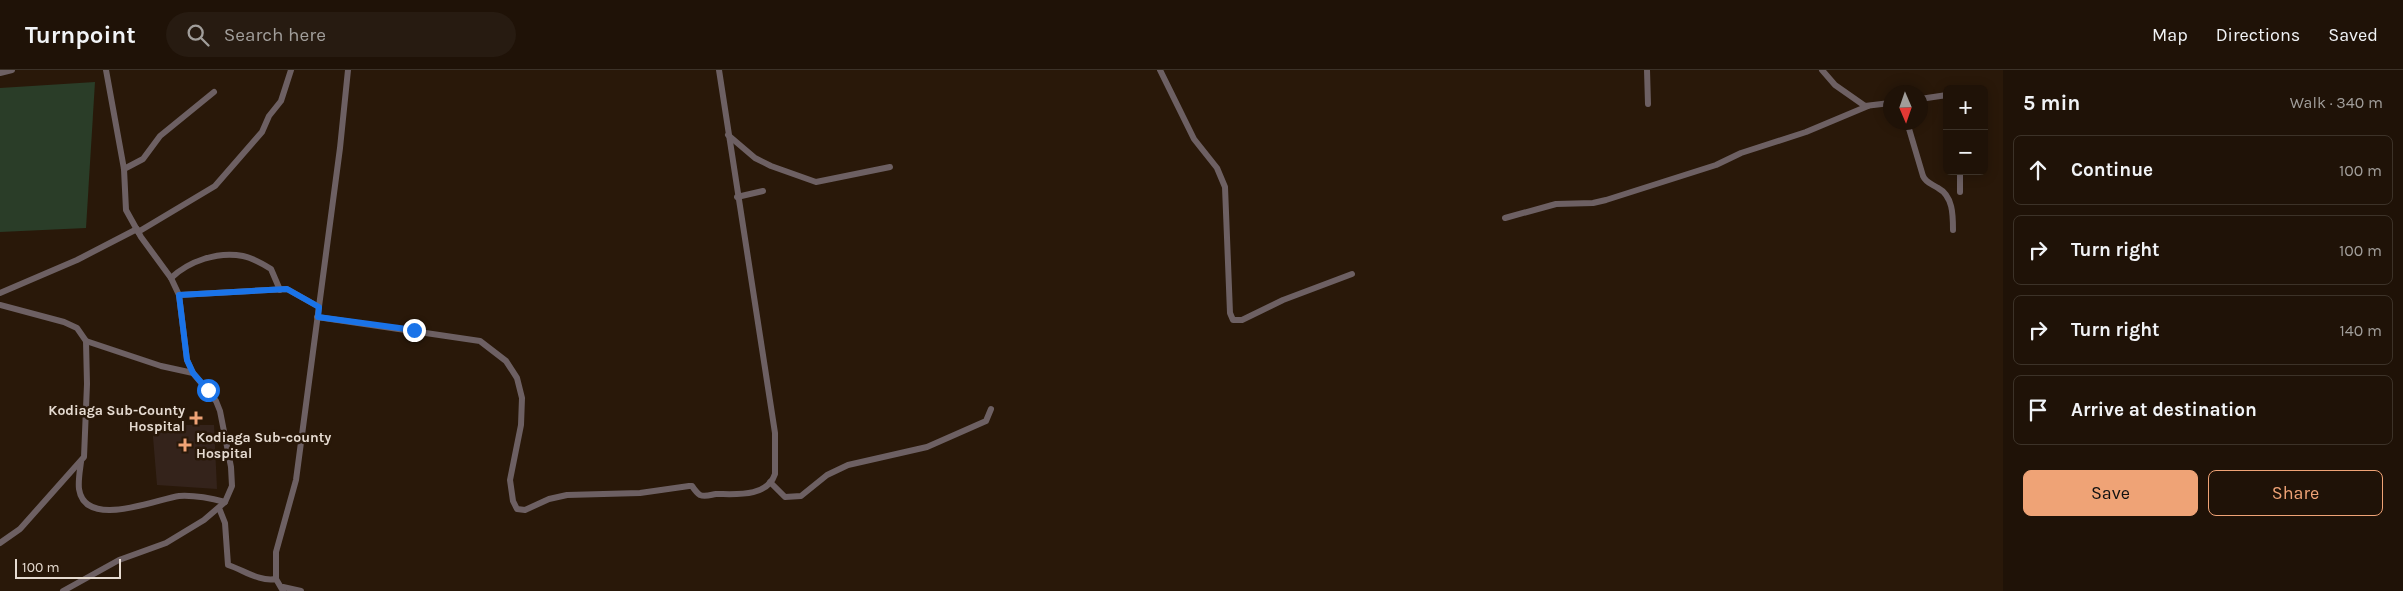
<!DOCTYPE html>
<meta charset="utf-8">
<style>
:root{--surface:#1f1207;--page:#271b11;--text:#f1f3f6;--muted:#a19e9b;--line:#3c3228;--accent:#efa376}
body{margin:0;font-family:Karla,sans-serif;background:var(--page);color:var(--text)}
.controls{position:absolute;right:15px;top:15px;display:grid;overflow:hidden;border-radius:8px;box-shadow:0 2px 12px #0003}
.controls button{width:45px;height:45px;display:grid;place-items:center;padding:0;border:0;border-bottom:1px solid var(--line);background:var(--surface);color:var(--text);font:25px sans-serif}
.compass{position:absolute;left:1883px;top:15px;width:45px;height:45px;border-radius:50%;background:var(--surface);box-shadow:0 2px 12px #0003;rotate:178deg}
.scale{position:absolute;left:15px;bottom:12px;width:106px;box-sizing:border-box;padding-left:5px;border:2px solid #e6dbd1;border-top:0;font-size:14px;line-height:18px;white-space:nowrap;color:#e6dbd1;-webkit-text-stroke:4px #291809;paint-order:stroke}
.stop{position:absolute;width:15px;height:15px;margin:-11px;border:4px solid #1a73e8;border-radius:50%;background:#fff}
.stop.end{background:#1a73e8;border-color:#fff;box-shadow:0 1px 5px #0008}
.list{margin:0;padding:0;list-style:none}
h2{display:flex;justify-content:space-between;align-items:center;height:65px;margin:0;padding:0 20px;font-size:21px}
h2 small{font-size:16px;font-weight:400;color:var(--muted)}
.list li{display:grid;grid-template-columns:32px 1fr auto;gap:15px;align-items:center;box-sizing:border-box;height:70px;margin:0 10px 10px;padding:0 10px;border:1px solid var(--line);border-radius:8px}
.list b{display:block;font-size:19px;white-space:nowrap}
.list em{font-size:16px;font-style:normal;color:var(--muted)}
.actions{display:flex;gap:10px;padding:15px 20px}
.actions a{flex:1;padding:11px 0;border:1px solid var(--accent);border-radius:8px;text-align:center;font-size:18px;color:var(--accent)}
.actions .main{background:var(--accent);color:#111}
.icon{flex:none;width:28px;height:28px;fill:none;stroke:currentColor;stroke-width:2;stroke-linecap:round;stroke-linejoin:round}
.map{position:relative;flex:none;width:2003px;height:521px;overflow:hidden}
header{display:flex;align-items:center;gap:30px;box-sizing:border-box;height:70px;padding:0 25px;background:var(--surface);border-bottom:1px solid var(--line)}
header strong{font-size:24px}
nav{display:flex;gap:28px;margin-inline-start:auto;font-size:18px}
.search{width:350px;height:45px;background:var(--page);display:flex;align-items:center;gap:12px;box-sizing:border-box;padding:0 18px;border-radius:28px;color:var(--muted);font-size:19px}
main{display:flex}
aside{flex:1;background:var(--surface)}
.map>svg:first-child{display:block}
.medical{fill:#34231b}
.pitch{fill:#2a3d28}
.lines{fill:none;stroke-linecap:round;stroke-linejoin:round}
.street{stroke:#6d6063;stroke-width:6}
.route{stroke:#1a73e8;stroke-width:6}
.poi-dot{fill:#efa376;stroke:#291809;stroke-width:2}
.labels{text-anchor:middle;stroke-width:5;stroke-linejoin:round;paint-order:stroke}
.poi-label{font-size:14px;font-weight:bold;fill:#e6dbd1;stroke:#291809;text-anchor:end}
</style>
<header>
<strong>Turnpoint</strong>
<div class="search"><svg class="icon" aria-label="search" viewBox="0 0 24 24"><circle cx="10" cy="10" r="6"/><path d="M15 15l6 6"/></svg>Search here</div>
<nav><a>Map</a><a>Directions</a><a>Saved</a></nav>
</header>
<main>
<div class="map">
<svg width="2003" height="521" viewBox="0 0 2003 521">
<rect width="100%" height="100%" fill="#291809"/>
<polygon class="medical" points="152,355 214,355 217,419 157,415"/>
<polygon class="pitch" points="95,12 86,158 0,162 0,18"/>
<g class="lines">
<g class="street">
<polyline points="1160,0 1194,69 1217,98 1225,117 1230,243 1233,250 1242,250 1283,230 1352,204"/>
<polyline points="1647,0 1648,34"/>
<polyline points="1822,0 1835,15 1865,36 1890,33"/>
<polyline points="0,3 12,0"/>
<polyline points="1920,29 1947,25"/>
<path d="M1907 52 1923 106C1926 113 1932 114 1938 118 1953 126 1953 145 1953 160"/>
<polyline points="728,65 755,88 771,96 816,112 890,97"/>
<polyline points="124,99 143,89 160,66 214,22"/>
<polyline points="1960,122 1960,101"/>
<polyline points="737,127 763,121"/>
<polyline points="1505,148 1556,134 1593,133 1606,130 1716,95 1741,83 1806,62 1868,36"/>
<polyline points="138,162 215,116 262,62 269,46 281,31 291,0"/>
<path d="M171 208C189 191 218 181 243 186 253 188 263 194 271 199L280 220"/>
<polyline points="0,223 77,190 137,159"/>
<polyline points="179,225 287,219 319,237"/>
<polyline points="0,235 64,252 77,258 86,271 87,314 84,387 20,459 0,473"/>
<path d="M317 247 480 271 506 291 517 308 522 328 521 355 510 410 513 431 517 439 525 440 549 429 567 425 640 423 689 416H692C694 419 697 423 700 425 705 427 710 425 716 424 734 424 767 428 775 404V363L719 0"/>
<polyline points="86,271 161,296 193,303"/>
<path d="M81 392C80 400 78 410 79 419 85 460 157 429 179 426 195 425 210 428 225 432"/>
<polyline points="770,412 785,427 801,426 827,405 848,395 927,377 986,351 991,339"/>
<path d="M219 438 225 453 228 495C244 500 259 512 276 509"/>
<polyline points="283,517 301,521"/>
<polyline points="63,521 119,490 166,473 204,450 225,432 232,416 231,397 220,341 216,331 193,303 187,290 179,225 171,208 141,167 126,140 124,99 106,0"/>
<polyline points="283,521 276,509 276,482 296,410 340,78 348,0"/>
</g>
</g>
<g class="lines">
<polyline class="route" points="208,320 193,303 187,290 179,225 287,219 319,237 318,247 414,260"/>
</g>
<g class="poi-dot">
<path d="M193.5 340.5h5v5h5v5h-5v5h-5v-5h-5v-5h5z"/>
<path d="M182.5 367.5h5v5h5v5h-5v5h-5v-5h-5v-5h5z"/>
</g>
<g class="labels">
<g class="poi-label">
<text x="185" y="345">Kodiaga Sub-County<tspan x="185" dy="16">Hospital</tspan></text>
<text x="196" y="372" text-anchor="start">Kodiaga Sub-county<tspan x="196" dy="16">Hospital</tspan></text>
</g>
</g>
</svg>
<div class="controls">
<button>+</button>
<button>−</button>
</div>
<svg class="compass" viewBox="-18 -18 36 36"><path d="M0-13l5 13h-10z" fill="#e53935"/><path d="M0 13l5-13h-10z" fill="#a19e9b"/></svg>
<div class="scale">100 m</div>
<div class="stop" style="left:208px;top:320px"></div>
<div class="stop end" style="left:414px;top:260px"></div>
</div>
<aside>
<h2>5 min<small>Walk · 340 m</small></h2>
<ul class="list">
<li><svg class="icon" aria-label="ahead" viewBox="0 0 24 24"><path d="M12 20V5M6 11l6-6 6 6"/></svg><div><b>Continue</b></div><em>100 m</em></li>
<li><svg class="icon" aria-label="right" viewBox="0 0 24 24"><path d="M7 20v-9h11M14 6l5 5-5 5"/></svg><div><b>Turn right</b></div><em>100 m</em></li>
<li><svg class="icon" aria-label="right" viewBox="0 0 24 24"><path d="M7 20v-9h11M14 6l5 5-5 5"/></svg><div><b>Turn right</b></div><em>140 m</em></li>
<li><svg class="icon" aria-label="arrive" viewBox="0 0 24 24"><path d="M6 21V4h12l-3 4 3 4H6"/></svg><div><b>Arrive at destination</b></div></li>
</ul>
<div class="actions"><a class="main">Save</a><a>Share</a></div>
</aside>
</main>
